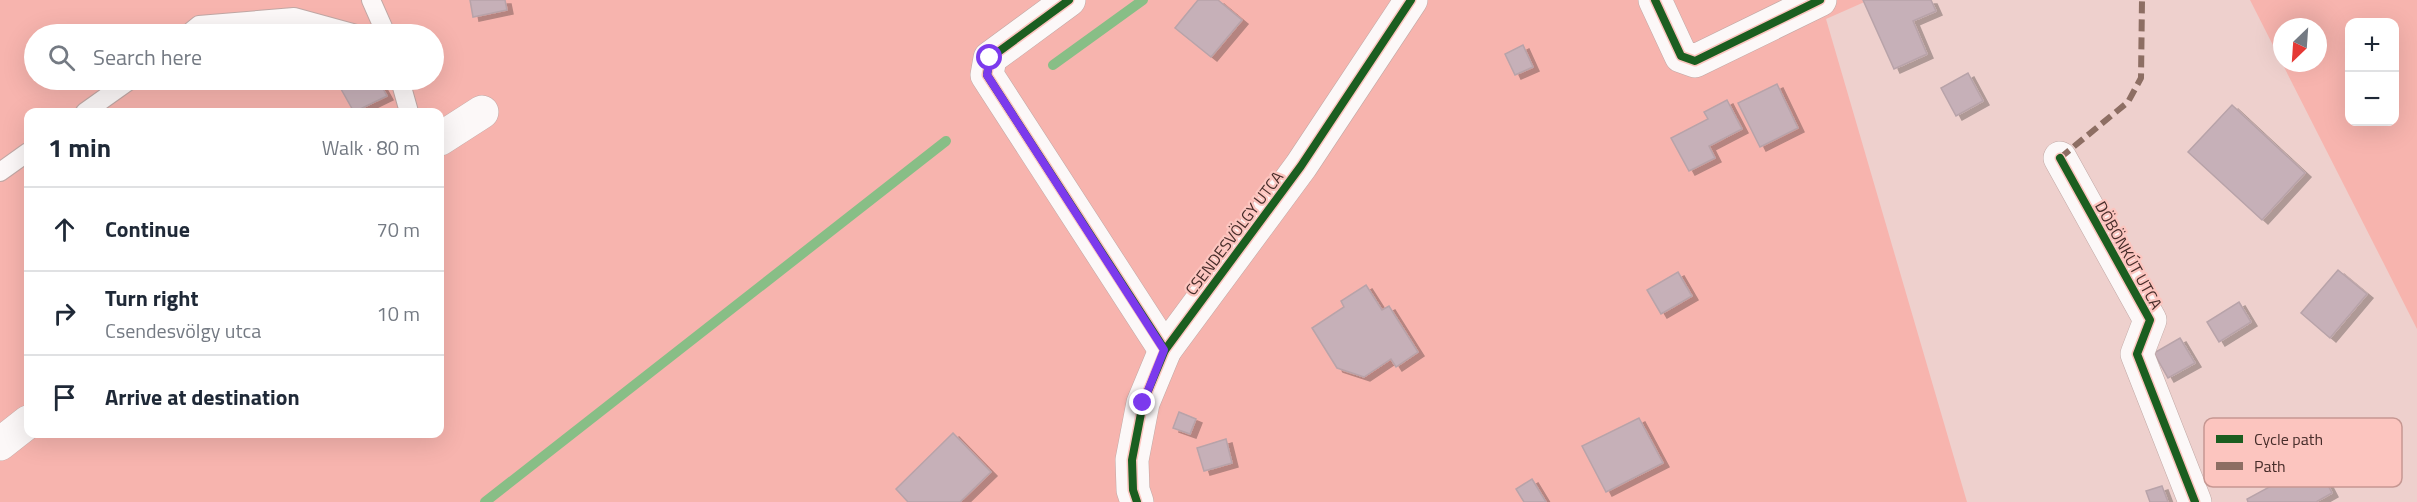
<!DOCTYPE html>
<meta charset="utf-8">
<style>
:root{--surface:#fff;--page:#f2f2f3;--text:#1f2937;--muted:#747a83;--line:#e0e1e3}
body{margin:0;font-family:"Titillium Web",sans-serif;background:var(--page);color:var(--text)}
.controls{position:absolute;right:18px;top:18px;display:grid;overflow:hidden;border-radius:12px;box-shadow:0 6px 24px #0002}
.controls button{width:54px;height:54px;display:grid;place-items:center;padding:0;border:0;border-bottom:2px solid var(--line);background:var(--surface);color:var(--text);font:30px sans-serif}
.compass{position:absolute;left:2273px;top:18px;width:54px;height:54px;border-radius:50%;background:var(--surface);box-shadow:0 6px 24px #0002;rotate:205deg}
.stop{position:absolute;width:18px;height:18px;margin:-14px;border:4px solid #7c3aed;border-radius:50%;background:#fff}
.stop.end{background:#7c3aed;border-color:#fff;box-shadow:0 2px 6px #0008}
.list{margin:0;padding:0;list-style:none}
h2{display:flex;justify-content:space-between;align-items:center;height:78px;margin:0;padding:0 24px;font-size:26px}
h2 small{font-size:20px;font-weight:400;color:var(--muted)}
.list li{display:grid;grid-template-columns:39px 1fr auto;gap:18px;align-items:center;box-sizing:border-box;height:84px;padding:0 24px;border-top:2px solid var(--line)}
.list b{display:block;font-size:22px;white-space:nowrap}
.list p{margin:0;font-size:20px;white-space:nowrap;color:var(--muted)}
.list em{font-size:20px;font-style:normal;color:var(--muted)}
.icon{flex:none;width:33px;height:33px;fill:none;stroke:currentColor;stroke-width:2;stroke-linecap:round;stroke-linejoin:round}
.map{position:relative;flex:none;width:2417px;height:502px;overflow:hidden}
.search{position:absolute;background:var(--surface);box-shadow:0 6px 24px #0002;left:24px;top:24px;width:420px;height:66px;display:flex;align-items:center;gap:15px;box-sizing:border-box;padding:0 21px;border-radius:33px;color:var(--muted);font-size:22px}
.panel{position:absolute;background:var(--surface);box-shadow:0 6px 24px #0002;left:24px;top:108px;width:420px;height:330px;border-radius:12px}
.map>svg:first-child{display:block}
.green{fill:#f7b4ae;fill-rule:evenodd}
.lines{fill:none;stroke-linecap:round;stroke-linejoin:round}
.stream{stroke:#88be86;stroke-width:10}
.building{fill:#c6b0b8;stroke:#b8a3a9;stroke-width:1.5;filter:url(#shadow)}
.lane-casing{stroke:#c1a8a5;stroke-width:20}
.street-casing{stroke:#c1a8a5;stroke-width:34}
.lane{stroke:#fcf8f8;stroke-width:18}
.street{stroke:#fcf8f8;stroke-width:33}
.quiet{stroke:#8d6e63;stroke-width:6;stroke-dasharray:12 6;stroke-linecap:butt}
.cycleway-casing{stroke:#fcc5bf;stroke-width:11}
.cycleway{stroke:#1b5e20;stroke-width:8}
.route{stroke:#7c3aed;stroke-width:8}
.labels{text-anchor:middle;stroke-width:4.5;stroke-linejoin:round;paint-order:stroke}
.street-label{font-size:16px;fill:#472d2a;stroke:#fcc5bf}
.key{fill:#fcc5bf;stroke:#c69792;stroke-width:1.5}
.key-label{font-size:16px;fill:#472d2a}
</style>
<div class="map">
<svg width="2417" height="502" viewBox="0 0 2417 502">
<defs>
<filter id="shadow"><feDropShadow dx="6" dy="4" stdDeviation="0" flood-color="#0004"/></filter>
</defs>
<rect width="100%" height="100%" fill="#eed0cd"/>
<g class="green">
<path d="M0 0H1869L1826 19 1967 502H0ZM34 34H434V80H34ZM28 112H440V434H28Z"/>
<path d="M2250 0H2417V329L2282 63H2318V27H2282V63ZM2350 22H2394V122H2350Z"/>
</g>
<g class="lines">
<g class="stream">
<polyline points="1053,65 1143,0"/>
<polyline points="485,502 946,141"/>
</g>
</g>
<g class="building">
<polygon points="470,0 505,0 507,10 473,17"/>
<polygon points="1198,0 1218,0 1242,20 1211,57 1175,28"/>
<polygon points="1863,0 1931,0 1936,11 1913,21 1927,54 1894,69"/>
<polygon points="1523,45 1533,67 1515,75 1505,54"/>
<polygon points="1968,73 1983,101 1956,116 1941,88"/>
<polygon points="342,80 378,80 387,96 354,112 337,82"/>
<polygon points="1777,84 1798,128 1760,147 1738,103"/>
<polygon points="1727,100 1742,129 1709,146 1715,158 1689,171 1671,138 1708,119 1704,112"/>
<polygon points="2232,105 2305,173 2262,220 2188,152"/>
<polygon points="2338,270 2367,294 2330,338 2301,313"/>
<polygon points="1678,272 1692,296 1661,314 1647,290"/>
<polygon points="1366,285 1382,310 1389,306 1418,352 1396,367 1391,359 1364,377 1337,368 1312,328 1344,307 1341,301"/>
<polygon points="2239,302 2251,322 2219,342 2207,322"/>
<polygon points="2180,338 2195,363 2168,378 2154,353"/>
<polygon points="1179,412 1196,419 1190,434 1173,428"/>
<polygon points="1639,418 1663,463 1606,492 1582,446"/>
<polygon points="953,433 991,472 960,502 908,502 896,489"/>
<polygon points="1226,439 1232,463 1204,471 1197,448"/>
<polygon points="2307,445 2332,493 2316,502 2248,502 2247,499 2286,478 2277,460"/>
<polygon points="1532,479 1546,502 1524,502 1516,489"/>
<polygon points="2162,486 2168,502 2150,502 2146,491"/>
</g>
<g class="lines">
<defs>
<g id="lane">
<polyline points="371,0 386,34"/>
<polyline points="188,34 199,25 294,17 356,34"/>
<polyline points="400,80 409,112"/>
<polyline points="85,112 130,80"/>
<polyline points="0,172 28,152"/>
</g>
<g id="street">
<polyline points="1069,0 990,58 987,75 1165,350"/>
<polyline points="1655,0 1681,56 1695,61 1820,0"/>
<polyline points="440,139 482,112"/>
<polyline points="2060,158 2150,320 2137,354 2195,502"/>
<polyline points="0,444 28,422"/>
<polyline points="1137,502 1133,490 1132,460 1143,403 1165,350 1301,166 1411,0"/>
</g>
</defs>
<use href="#lane" class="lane-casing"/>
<use href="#street" class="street-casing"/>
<use href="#lane" class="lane"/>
<use href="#street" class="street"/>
<polyline class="quiet" points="2060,158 2128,102 2141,78 2142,0"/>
<defs>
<g id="cycleway">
<polyline points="1069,0 990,58 987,75 1165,350"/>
<polyline points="1655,0 1681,56 1695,61 1820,0"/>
<polyline points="2060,158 2150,320 2137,354 2195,502"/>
<polyline points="1137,502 1133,490 1132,460 1143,403 1165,350 1301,166 1411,0"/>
</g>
</defs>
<use href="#cycleway" class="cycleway-casing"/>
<use href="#cycleway" class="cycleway"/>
</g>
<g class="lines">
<polyline class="route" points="990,58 987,75 1164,350 1143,403"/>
</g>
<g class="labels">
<g class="street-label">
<text transform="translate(1234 233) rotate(-53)" y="6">CSENDESVÖLGY UTCA</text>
<text transform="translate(2129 255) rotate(61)" y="6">DÖBÖNKÚT UTCA</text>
</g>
</g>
<rect x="2204" y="418" width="198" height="69" rx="9" class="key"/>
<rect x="2216" y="435" width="27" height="8" fill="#1b5e20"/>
<rect x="2216" y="462" width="27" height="8" fill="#8d6e63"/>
<g class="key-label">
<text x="2254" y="445">Cycle path</text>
<text x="2254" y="472">Path</text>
</g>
</svg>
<div class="controls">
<button>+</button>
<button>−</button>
</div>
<svg class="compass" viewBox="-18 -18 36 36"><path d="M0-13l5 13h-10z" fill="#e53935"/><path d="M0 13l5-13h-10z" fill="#747a83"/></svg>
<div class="stop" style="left:990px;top:58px"></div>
<div class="stop end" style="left:1143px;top:403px"></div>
<div class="search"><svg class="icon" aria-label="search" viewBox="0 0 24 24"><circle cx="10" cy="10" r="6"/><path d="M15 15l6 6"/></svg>Search here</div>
<section class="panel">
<h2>1 min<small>Walk · 80 m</small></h2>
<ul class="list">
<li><svg class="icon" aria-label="ahead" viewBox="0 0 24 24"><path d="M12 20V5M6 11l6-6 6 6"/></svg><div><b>Continue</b></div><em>70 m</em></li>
<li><svg class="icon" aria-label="right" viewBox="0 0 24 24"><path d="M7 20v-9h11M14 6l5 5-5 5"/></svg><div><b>Turn right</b><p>Csendesvölgy utca</p></div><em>10 m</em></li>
<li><svg class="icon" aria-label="arrive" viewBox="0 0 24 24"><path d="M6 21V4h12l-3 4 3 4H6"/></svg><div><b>Arrive at destination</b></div></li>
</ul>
</section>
</div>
